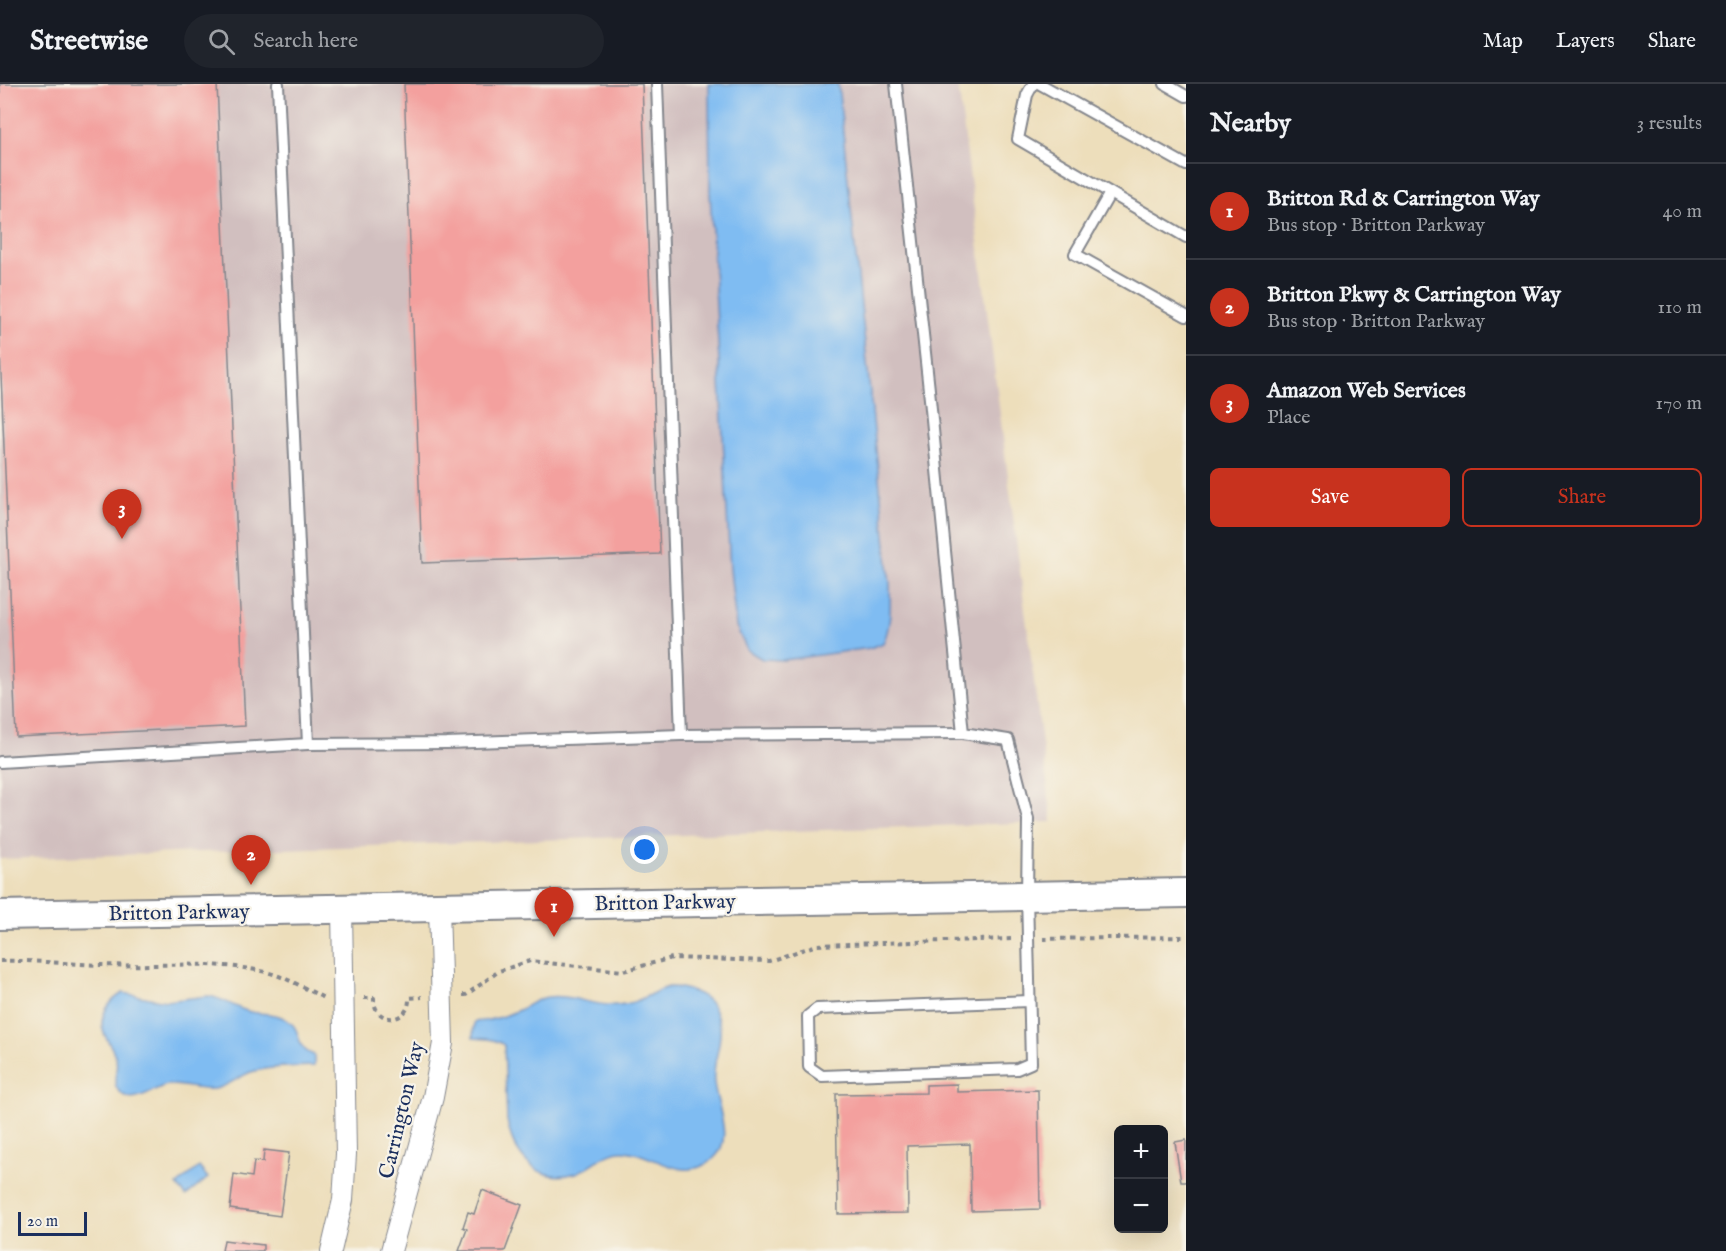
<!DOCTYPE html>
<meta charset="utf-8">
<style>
:root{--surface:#171b24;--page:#20242c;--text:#f1f3f6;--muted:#9ea1a6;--line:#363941;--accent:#c8321e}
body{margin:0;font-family:"IM FELL English",serif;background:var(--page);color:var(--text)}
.controls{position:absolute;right:18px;bottom:18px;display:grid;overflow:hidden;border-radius:9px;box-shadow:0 6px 24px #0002}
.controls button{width:54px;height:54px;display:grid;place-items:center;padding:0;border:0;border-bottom:2px solid var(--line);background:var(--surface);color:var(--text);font:30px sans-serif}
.scale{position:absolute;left:18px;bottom:15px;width:69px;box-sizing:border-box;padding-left:6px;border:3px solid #1b2f5e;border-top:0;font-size:16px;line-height:21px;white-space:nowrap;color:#1b2f5e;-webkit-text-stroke:4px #f7f3e8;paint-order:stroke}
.you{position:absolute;left:645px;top:766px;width:21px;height:21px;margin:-15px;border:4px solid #fff;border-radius:50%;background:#1a73e8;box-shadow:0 0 0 9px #1a73e833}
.badge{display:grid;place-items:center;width:39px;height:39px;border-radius:50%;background:var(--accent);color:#fff;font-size:20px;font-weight:700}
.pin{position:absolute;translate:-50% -50px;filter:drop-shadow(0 2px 3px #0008)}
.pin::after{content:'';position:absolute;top:32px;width:21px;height:18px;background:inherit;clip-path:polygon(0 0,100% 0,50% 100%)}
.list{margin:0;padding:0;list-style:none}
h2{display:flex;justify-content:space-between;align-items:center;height:78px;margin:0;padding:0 24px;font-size:26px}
h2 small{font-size:20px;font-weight:400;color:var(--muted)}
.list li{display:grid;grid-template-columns:39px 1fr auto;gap:18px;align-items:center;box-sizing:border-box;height:96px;padding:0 24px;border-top:2px solid var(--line)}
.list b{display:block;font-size:22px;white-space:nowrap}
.list p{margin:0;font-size:20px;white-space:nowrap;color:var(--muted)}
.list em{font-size:20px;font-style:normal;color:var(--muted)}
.actions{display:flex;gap:12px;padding:18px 24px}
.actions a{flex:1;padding:14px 0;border:2px solid var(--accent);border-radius:9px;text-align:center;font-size:21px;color:var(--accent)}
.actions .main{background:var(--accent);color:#fff}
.icon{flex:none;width:33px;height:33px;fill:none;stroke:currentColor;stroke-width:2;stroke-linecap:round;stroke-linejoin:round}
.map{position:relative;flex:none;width:1186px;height:1167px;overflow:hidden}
header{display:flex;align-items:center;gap:36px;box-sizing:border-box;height:84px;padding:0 30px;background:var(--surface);border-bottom:2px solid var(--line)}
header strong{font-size:28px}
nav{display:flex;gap:33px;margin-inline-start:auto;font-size:21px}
.search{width:420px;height:54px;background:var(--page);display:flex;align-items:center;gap:15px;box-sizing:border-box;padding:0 21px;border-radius:33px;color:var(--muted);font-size:22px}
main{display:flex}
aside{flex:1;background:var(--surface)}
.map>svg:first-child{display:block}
.industrial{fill:#d1bfbf}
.water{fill:#7fbcf2;stroke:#4d76a8;stroke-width:1.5}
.building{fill:#f3a09e}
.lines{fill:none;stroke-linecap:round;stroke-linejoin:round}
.service-casing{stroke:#84868c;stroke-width:14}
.minor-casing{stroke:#84868c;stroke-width:22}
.secondary-casing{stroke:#84868c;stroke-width:32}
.path{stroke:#84868c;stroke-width:4;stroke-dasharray:4.5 4.5;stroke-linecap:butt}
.service{stroke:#fff;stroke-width:10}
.minor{stroke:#fff;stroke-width:20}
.secondary{stroke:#fff;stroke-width:28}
.labels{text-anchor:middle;stroke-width:4.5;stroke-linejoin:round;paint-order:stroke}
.street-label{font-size:21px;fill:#1b2f5e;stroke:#f7f3e8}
</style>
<header>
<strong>Streetwise</strong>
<div class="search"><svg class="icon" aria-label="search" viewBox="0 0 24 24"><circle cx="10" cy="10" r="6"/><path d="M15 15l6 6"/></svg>Search here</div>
<nav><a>Map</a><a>Layers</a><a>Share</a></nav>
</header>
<main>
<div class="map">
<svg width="1186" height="1167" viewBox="0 0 1186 1167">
<rect width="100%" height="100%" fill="#f7f3e8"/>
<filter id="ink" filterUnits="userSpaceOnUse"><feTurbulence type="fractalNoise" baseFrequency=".0167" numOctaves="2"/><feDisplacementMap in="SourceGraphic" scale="12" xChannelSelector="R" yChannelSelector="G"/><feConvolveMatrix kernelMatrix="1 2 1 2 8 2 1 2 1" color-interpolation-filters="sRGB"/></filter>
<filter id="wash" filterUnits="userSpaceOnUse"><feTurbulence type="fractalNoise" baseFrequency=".008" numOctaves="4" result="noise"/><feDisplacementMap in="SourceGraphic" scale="24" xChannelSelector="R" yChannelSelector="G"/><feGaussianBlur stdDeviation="1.35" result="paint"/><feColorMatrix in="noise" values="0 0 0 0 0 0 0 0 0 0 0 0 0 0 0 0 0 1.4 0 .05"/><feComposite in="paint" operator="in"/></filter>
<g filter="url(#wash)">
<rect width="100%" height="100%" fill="#eddebb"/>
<polygon class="industrial" points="0,0 958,0 1052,738 0,775"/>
<g class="water">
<path d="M709 0H838L890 500C890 521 892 540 883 559L870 564 783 576 762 575 747 566 736 542 730 485 710 108Z"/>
<path d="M669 903C683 903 706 909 713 923 715 926 716 931 718 936 719 940 721 944 720 949 720 966 712 981 714 998 716 1022 736 1057 712 1076 682 1100 655 1070 625 1067 607 1065 593 1083 576 1089 537 1101 513 1071 507 1036L504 961C494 954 484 955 473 954L474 938C492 937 507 932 523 924 531 920 538 914 548 913 571 910 594 923 617 921 639 920 650 908 669 903Z"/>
<path d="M123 909 166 917 208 912C224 914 236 925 251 928 266 931 279 928 291 939 303 949 294 964 314 971V982C293 983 271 982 251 988 240 992 225 1004 214 1005 199 1007 183 1000 168 1001 153 1003 132 1025 118 1006 111 997 119 985 116 975 114 965 106 956 103 946 99 931 110 916 123 909Z"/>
<polygon points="199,1083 208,1094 186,1112 177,1101"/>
</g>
<g id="blocks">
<g class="building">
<polygon points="0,0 217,0 245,642 16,653 0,267"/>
<polygon points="404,0 642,0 660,470 422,479"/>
<polygon points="957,1000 957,1008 1038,1006 1040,1125 971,1127 970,1060 907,1062 908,1129 838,1130 836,1010 926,1009 926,1001"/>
<polygon points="1186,1056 1186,1098 1181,1098 1175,1058"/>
<polygon points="264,1066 289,1069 280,1132 230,1125 234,1090 252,1093 254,1077 263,1078"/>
<polygon points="482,1106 522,1121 505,1167 459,1167 467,1145 463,1143 468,1128 474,1130"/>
<polygon points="224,1156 263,1161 263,1167 222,1167"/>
</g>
</g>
</g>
<g filter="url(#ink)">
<use href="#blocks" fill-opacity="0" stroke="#84868c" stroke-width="1.5"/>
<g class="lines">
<defs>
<g id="service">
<polyline points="278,0 308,660"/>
<polyline points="657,0 681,651"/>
<polyline points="896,0 930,315 963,649 1008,656 1028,735 1027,811 1031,979 1017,985 822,992 809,983 808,932 817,925 1029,917"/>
<polyline points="1033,0 1027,11 1018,55 1186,153"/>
<polyline points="1040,0 1186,81"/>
<polyline points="1165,0 1186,12"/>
<polyline points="1110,109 1075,170 1186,232"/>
<polyline points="0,678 308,660 447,659 681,651 963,649"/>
</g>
<g id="minor">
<polyline points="331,1167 343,1116 346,1070 342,825"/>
<polyline points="391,1167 433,1013 443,959 439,823"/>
</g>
<polyline id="secondary" points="0,831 1186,809"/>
</defs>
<use href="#service" class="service-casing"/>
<use href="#minor" class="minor-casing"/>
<use href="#secondary" class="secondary-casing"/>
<g class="path">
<polyline points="1043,855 1186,853"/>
<path d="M0 877C34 876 67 880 101 881 154 883 208 876 261 887 283 891 304 904 324 914"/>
<polyline points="463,911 466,911 499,887 530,877 623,887 672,874 769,877 817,861 1011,855"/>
<path d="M364 914H374C373 941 410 941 409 914L422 913"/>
</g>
<use href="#service" class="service"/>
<use href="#minor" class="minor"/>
<use href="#secondary" class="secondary"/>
</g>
</g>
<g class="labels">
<g class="street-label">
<text transform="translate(665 818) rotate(-1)" y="7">Britton Parkway</text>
<text transform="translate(179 828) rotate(-1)" y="7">Britton Parkway</text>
<text transform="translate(401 1026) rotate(-77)" y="7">Carrington Way</text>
</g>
</g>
</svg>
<div class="controls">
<button>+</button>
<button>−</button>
</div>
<div class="scale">20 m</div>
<div class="you"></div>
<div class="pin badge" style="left:554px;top:853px">1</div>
<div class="pin badge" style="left:251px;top:801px">2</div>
<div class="pin badge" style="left:122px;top:455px">3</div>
</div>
<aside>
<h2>Nearby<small>3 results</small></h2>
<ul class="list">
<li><span class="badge">1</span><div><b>Britton Rd &amp; Carrington Way</b><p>Bus stop · Britton Parkway</p></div><em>40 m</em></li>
<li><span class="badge">2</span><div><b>Britton Pkwy &amp; Carrington Way</b><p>Bus stop · Britton Parkway</p></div><em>110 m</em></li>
<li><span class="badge">3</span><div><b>Amazon Web Services</b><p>Place</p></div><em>170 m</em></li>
</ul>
<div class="actions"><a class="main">Save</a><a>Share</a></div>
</aside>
</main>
